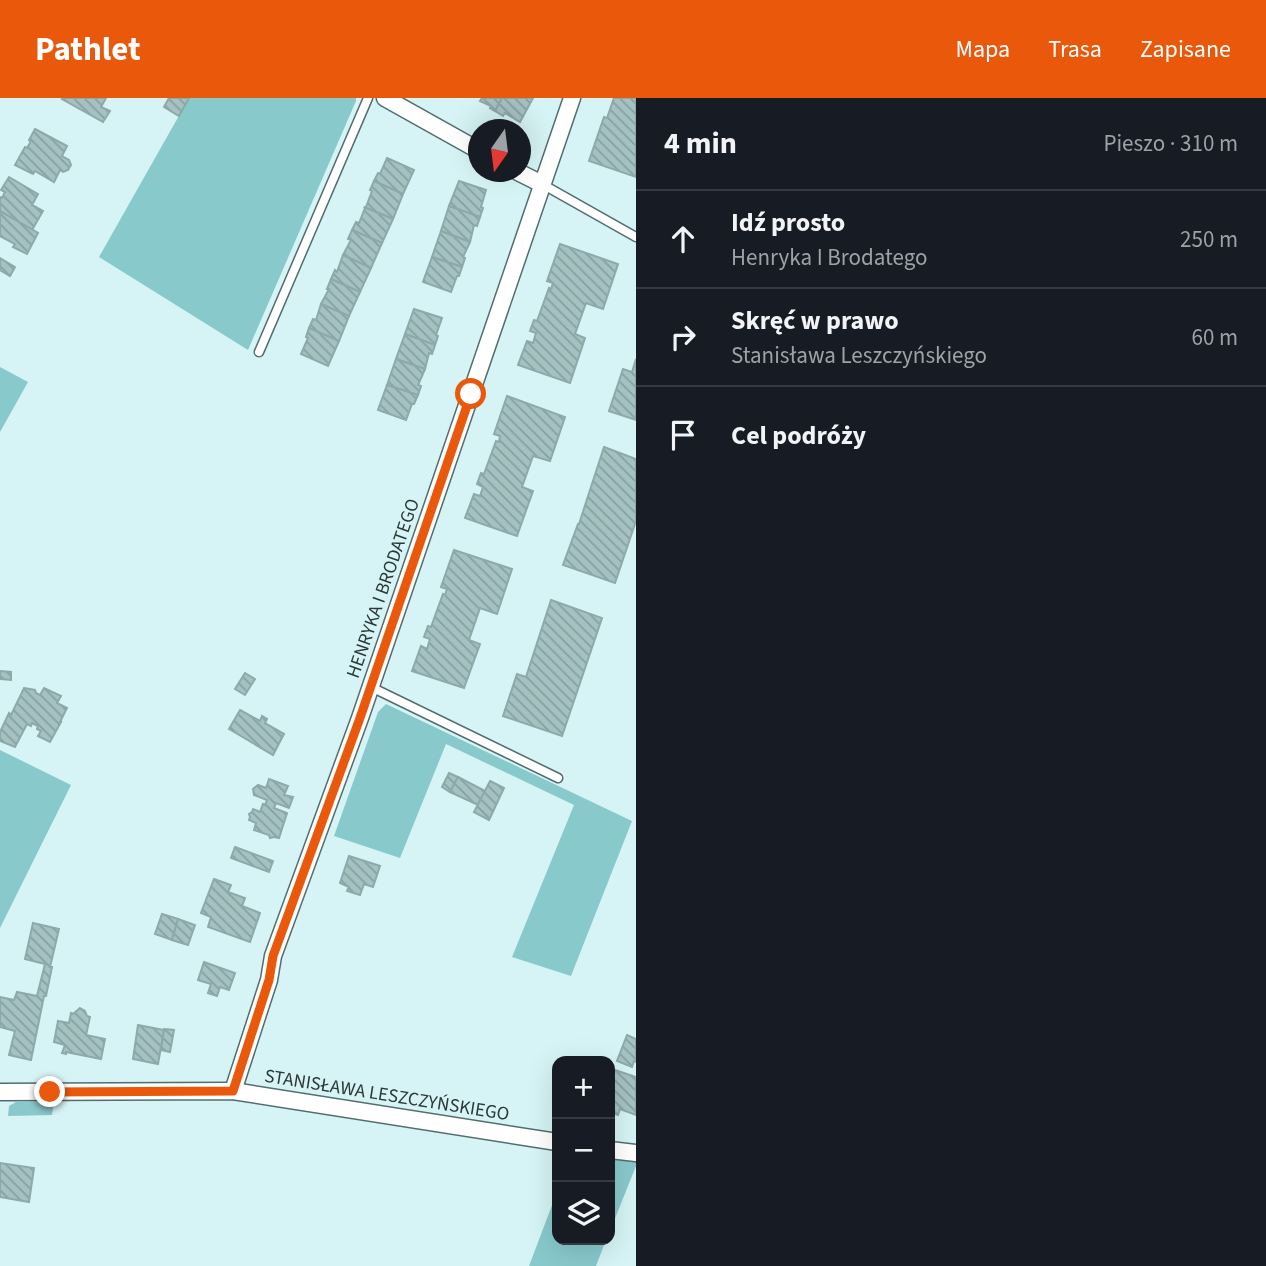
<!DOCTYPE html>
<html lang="pl">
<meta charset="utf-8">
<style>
:root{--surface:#171b24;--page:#242831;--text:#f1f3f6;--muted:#9ea1a6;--line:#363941;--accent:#ea580c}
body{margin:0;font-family:"Source Sans 3",sans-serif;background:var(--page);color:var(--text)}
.controls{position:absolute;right:21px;bottom:21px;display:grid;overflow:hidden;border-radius:14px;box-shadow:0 7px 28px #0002}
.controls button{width:63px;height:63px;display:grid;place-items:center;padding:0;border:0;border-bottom:2px solid var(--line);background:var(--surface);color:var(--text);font:35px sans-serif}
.compass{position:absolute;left:468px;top:21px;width:63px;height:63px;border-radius:50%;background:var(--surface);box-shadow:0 7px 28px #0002;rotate:194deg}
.stop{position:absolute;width:21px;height:21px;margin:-16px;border:5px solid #ea580c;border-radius:50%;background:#fff}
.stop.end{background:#ea580c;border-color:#fff;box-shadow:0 2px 7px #0008}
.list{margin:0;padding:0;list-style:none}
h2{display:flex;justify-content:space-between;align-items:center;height:91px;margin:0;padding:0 28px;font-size:30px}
h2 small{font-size:23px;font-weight:400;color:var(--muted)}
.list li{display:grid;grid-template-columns:46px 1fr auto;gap:21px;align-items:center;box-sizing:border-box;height:98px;padding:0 28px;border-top:2px solid var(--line)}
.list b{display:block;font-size:26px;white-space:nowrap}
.list p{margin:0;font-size:23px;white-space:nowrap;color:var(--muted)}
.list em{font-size:23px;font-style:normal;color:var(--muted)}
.icon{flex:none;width:38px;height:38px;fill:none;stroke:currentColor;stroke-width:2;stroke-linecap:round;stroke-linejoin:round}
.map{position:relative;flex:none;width:636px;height:1168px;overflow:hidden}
header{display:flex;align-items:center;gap:42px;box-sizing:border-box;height:98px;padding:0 35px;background:var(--accent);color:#fff}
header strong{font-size:33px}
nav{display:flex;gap:38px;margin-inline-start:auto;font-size:24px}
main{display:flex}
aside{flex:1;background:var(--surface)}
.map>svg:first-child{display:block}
.grass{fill:#88c9cc}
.building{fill:url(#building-back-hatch);stroke:#8da9aa;stroke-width:2}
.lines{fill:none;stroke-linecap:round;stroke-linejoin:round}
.service-casing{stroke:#536d6e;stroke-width:11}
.minor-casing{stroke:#536d6e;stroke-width:19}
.service{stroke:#fff;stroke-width:8}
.minor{stroke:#fff;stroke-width:16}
.route{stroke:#ea580c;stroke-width:9}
.labels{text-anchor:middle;stroke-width:6;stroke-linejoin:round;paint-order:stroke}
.street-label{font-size:19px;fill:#2c3838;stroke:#d6f4f5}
</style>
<header>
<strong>Pathlet</strong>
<nav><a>Mapa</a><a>Trasa</a><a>Zapisane</a></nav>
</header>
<main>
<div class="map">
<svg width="636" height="1168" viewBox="0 0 636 1168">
<defs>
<pattern id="building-back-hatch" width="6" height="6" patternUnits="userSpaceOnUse" patternTransform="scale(1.75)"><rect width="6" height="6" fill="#a5c2c3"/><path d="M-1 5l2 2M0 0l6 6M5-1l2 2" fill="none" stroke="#879f9f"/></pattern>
</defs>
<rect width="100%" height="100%" fill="#d6f4f5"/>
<g class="grass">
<polygon points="189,0 356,0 356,3 248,252 99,159"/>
<polygon points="0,269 28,284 0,334"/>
<polygon points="386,606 632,723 571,878 512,859 574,707 446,646 400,760 334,738 378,614"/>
<polygon points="0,652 71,687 0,830"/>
<polygon points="54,1003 52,1017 8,1018 9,1008 16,1004"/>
<polygon points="610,1060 636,1063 636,1068 610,1133"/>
<polygon points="557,1094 557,1142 606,1142 596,1168 529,1168"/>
</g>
<g class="building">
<polygon points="63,0 106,0 101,9 110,13 103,24 62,1"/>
<polygon points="169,0 189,0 179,18 164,9"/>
<polygon points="482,0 502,0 495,13 490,10 491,8 480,3"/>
<polygon points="502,0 533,0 520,24 505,15 503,18 495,13"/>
<polygon points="614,0 636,0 636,79 589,63 604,19 607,20"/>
<polygon points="35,31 67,48 62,58 69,62 71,67 68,72 63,74 60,72 54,84 35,73 33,76 15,67 25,49 27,50 31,43 29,42"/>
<polygon points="387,60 414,72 403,96 374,83 378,75 380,76"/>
<polygon points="9,79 38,96 32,107 43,113 32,132 0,113 0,99 2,100 5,94 1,92"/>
<polygon points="374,83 403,96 393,121 364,109 366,109 372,93 370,92"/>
<polygon points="459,83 486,92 481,109 483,110 480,119 449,108"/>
<polygon points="449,108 480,119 477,128 474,127 470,144 441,133"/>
<polygon points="364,109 393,121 382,145 352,132 356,124 359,125 365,110"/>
<polygon points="0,113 38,135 27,156 13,149 15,146 0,138"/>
<polygon points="352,132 382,145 371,170 343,157 351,142 348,141"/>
<polygon points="441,133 470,144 463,159 465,160 462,169 432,159"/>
<polygon points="560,146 618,166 603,211 586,205 575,236 585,240 570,285 518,267 527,243 533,245 536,235 530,233 534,222 537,223 549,190 551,191 553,185 547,183"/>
<polygon points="343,157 371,170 360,194 331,181 335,172 337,174"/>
<polygon points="432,159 462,169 459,178 457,178 451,194 423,184"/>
<polygon points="0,160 15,169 10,178 0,172"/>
<polygon points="331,181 360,194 349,218 321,206 329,191 327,191"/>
<polygon points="321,206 349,218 339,243 309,230 313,221 316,222"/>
<polygon points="414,211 442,220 436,237 438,238 435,247 405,236"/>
<polygon points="309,230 339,243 328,268 301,256 308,240 306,239"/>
<polygon points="405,236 435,247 432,256 429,255 425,271 396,261"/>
<polygon points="396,261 425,271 418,287 421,288 418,297 387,287"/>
<polygon points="636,261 636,322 609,313 623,271 632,274"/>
<polygon points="387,287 418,297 414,306 412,306 406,322 378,312"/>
<polygon points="507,298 565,319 550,363 533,358 522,389 533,393 517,438 465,420 474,396 480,398 483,389 477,386 481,375 484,376 496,343 499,344 500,338 494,336"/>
<polygon points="604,349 636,361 636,423 615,485 563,467 578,426 579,426"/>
<polygon points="454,452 512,471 497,516 480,510 469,542 480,546 464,590 412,573 421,548 427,551 430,541 424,539 428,528 431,529 443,496 445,497 447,491 441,489"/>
<polygon points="551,502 602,520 562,638 503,618 517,576 526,579"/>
<polygon points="0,573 11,574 11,582 0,581"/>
<polygon points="245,575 255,581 245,597 235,591"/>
<polygon points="24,590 35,592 36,595 40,597 44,590 61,598 57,605 67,610 60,624 61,624 50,644 38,638 41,633 37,631 38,628 32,625 31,628 27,626 15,649 0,643 0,634 9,615 11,617"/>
<polygon points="240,612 260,623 262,618 267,621 265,625 284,636 273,657 229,631"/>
<polygon points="449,675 458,679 450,694 442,689"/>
<polygon points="458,679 485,693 478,707 450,694"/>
<polygon points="269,681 288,688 284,697 293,699 289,710 276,705 274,710 287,715 279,740 274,739 270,740 269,737 254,732 256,725 249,722 250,719 249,716 252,714 253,711 260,714 263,706 265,707 267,702 254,697 253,691 258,687 266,690"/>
<polygon points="490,683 504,690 489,722 474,714"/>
<polygon points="235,749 273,763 269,774 231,760"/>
<polygon points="349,758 380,768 373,789 364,786 360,797 347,793 349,789 340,785"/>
<polygon points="214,781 231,787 228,794 245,800 242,808 260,815 250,844 208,829 211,819 201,815"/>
<polygon points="162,816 178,821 172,842 155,836"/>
<polygon points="178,821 195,827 188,847 172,842"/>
<polygon points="33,825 59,831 50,869 52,869 46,898 44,898 31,962 9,957 15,933 0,929 0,899 14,902 17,894 37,898 45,866 25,861"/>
<polygon points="204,864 235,875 229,892 220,889 217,898 208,895 211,886 198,882"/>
<polygon points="80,910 85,913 87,918 90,919 86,937 105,941 101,961 66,954 66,956 62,955 65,947 54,944 58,923 69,925 71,915 73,916"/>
<polygon points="138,927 164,932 158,966 133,961"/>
<polygon points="164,931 174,932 170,954 161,952"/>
<polygon points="627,937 636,941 636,964 634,963 632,969 617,963"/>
<polygon points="615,972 636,979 636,1017 620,1011 618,1017 610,1014 610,985"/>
<polygon points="0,1065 34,1070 29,1104 0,1099"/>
</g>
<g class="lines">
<defs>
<g id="service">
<polyline points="542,86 636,139"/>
<polyline points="259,254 368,0"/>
<polyline points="371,589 558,680"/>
</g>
<g id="minor">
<polyline points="385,0 478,52"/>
<polyline points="518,74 542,86"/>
<polyline points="233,993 269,882 273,858 360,620 572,0"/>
<polyline points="0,994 233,993 557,1044"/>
<polyline points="610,1052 636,1055"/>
</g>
</defs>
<use href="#service" class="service-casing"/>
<use href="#minor" class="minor-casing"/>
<use href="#service" class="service"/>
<use href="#minor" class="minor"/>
</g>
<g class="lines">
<polyline class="route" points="50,994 233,993 269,882 273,858 360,620 471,296"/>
</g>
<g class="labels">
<g class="street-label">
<text transform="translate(382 490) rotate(-71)" y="7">HENRYKA I BRODATEGO</text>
<text transform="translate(387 996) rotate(9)" y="7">STANISŁAWA LESZCZYŃSKIEGO</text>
</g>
</g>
</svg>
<div class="controls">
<button>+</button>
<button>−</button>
<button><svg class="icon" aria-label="layers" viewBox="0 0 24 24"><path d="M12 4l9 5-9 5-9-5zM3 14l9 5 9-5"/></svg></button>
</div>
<svg class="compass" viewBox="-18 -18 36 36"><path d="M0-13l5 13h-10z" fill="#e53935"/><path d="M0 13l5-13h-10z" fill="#9ea1a6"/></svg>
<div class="stop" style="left:471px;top:296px"></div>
<div class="stop end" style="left:50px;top:994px"></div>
</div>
<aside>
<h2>4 min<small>Pieszo · 310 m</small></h2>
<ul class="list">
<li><svg class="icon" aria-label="ahead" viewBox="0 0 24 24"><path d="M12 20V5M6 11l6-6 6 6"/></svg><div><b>Idź prosto</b><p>Henryka I Brodatego</p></div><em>250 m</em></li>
<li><svg class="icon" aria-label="right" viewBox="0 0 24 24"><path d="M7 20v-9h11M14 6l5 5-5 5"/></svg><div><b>Skręć w prawo</b><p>Stanisława Leszczyńskiego</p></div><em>60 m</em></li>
<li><svg class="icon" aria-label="arrive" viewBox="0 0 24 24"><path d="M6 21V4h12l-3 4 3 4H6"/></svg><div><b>Cel podróży</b></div></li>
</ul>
</aside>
</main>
